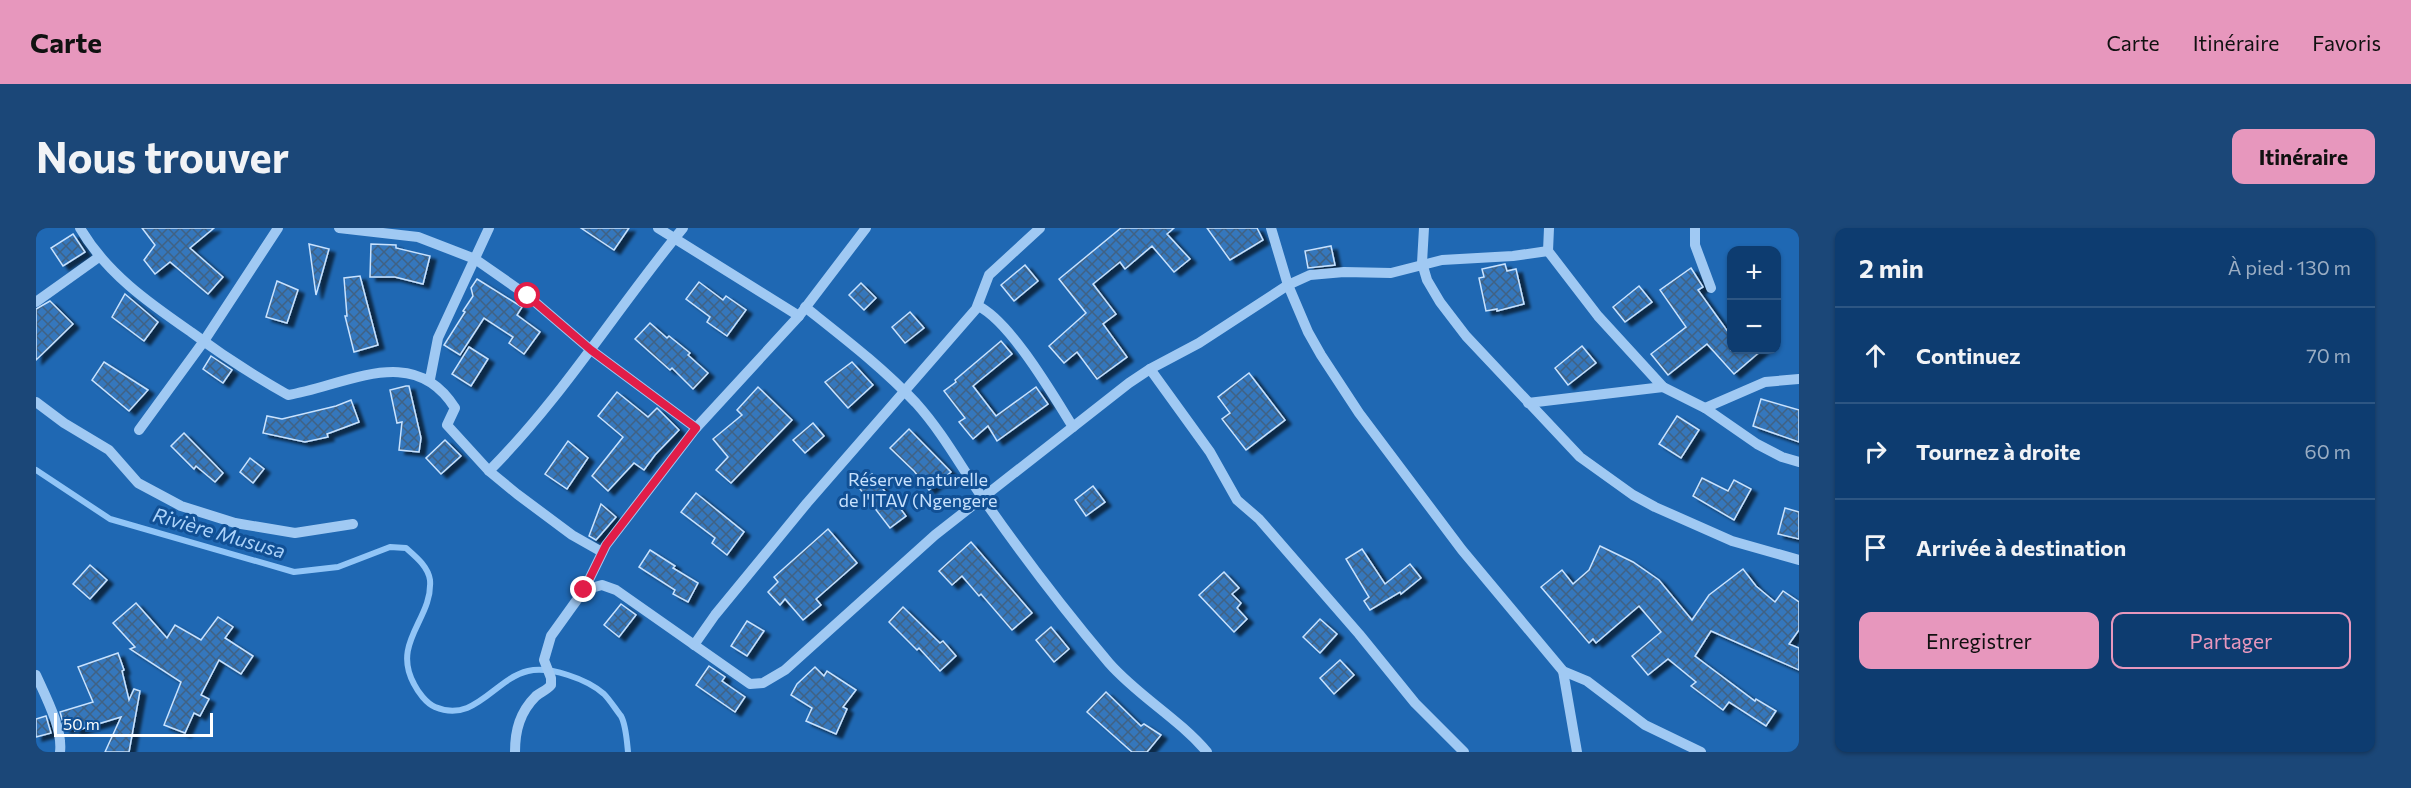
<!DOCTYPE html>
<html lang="fr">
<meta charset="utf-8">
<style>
:root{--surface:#0d3c70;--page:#1b4778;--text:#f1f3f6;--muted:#9aadc3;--line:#2d5683;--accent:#e797bd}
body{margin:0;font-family:Commissioner,sans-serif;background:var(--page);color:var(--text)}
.controls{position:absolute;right:18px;top:18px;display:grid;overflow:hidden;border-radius:12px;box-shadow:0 2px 4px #0004}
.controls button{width:54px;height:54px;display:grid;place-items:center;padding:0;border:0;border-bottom:2px solid var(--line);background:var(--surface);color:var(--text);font:30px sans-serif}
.scale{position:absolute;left:18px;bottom:15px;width:159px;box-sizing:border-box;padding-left:6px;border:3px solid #fff;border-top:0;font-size:16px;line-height:21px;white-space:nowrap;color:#fff;-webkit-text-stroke:4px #115095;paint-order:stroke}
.stop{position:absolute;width:18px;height:18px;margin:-14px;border:4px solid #e11d48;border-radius:50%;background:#fff}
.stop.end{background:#e11d48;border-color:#fff;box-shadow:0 2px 6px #0008}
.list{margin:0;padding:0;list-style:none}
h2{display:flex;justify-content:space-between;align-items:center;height:78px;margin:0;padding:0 24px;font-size:26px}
h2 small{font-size:20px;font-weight:400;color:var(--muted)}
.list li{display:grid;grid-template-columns:39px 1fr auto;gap:18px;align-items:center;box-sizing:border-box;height:96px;padding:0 24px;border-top:2px solid var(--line)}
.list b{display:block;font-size:22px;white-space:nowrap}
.list em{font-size:20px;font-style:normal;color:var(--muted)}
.actions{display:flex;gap:12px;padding:18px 24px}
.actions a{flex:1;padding:14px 0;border:2px solid var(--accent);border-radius:12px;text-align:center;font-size:21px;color:var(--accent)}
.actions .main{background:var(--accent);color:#111}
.icon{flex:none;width:33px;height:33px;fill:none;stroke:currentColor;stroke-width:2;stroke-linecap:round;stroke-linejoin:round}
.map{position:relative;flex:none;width:1763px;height:524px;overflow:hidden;border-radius:12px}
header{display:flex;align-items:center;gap:36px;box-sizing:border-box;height:84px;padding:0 30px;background:var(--accent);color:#111}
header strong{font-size:28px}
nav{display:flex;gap:33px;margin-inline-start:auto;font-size:21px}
.intro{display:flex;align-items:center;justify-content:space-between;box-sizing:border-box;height:144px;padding:0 36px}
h1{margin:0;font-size:42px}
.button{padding:15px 27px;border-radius:12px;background:var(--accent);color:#111;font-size:21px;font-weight:700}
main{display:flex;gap:36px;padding:0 36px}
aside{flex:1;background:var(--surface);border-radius:12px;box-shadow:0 2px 4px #0004}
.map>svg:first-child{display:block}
.green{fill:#1f68b3;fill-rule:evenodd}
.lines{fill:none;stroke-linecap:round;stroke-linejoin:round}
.stream{stroke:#91c5f7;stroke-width:6}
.building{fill:url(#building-cross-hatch);stroke:#c8e2fe;stroke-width:1.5;filter:url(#shadow)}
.minor{stroke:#a0c9f3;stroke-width:10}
.route{stroke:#e11d48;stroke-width:8}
.labels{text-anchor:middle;stroke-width:6;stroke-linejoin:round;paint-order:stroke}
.park-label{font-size:18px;fill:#c8e2fe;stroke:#115095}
.water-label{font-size:20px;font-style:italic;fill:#acd3fa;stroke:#115095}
</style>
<header>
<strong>Carte</strong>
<nav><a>Carte</a><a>Itinéraire</a><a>Favoris</a></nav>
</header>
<div class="intro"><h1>Nous trouver</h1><a class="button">Itinéraire</a></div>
<main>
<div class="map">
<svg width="1763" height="524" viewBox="0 0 1763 524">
<defs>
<pattern id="building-cross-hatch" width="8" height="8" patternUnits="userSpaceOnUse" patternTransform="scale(1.5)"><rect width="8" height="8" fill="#3477bc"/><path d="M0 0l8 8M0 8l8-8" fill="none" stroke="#406284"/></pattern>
<filter id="shadow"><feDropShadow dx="6" dy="4" stdDeviation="1.5" flood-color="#0009"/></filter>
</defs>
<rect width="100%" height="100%" fill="#115095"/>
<path class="green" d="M0 0H1763V524H0ZM1696 22H1740V122H1696Z"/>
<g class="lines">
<path class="stream" d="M0 242 74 291 258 344 302 339 354 319 370 320C379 328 392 338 394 352 397 391 355 414 378 456 382 464 390 475 399 479 439 496 458 451 492 443 514 438 551 451 568 466 574 472 580 482 585 488 590 497 591 514 592 524"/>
</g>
<g class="building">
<polygon points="106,0 178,0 154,20 187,49 172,66 134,34 119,46 108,32 119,17"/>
<polygon points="545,0 593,0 578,22"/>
<polygon points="1085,0 1138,0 1131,6 1154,31 1138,44 1116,18 1089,41 1084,34 1057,56 1080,86 1067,96 1091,129 1061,151 1041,124 1028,135 1013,118 1050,85 1023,51"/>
<polygon points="1171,0 1221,0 1227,12 1194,32"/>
<polygon points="37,6 49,24 27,38 15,20"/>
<polygon points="273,16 293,21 280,67"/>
<polygon points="335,16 360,17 360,20 394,28 387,56 359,49 334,49"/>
<polygon points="1295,18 1299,37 1272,40 1269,23"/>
<polygon points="1469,36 1471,43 1480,41 1488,76 1461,83 1461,81 1450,83 1443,50 1448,49 1446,41"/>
<polygon points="989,37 1002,53 978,73 965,57"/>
<polygon points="1655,40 1667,59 1662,62 1695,108 1695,122 1726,122 1698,146 1671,116 1632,147 1615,126 1650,99 1624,62"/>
<polygon points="324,48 342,117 318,124 309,88 311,88 308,50"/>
<polygon points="441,51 486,79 481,87 504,104 488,126 473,115 477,109 448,90 424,127 408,117 429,84 427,83 437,68 435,60"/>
<polygon points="241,53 262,62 251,95 230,89"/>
<polygon points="663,54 687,72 690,68 710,82 691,108 671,94 674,89 650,71"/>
<polygon points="825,55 840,70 828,82 813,67"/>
<polygon points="1603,58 1616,74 1589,94 1577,79"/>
<polygon points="89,66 122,94 108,113 76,89"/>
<polygon points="14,73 37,96 0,132 0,81"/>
<polygon points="874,84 888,100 869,115 856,99"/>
<polygon points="614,95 631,110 633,108 654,125 652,127 672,145 657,161 636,140 634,142 599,111"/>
<polygon points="965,113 976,126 937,158 960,188 1000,159 1012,176 961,213 952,198 937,211 923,194 929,190 908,163 920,154 919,152"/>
<polygon points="1546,118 1560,135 1532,157 1519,140"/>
<polygon points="433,119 452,131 435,158 416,146"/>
<polygon points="175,128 196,142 187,155 167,141"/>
<polygon points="68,134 112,162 93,183 56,152"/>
<polygon points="816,134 837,157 812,180 789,154"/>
<polygon points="1213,145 1249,192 1210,222 1186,191 1194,185 1182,169"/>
<polygon points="370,158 373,158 385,210 383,224 363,222 366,194 361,195 354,162"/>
<polygon points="722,159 756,192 695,255 680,242 692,229 677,211 706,187 701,182"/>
<polygon points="581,164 612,189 621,180 643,202 619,227 608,242 598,235 572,263 556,248 587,209 562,188"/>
<polygon points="1725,171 1763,182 1763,214 1717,198"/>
<polygon points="315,172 323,194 291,206 292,209 269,214 227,205 231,188 246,191 300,178"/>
<polygon points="1641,188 1663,202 1645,230 1623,216"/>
<polygon points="777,195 788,208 769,225 757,212"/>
<polygon points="873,201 915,244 893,262 878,243 854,220"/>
<polygon points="148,205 187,245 179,254 160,238 158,241 135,218"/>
<polygon points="409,212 425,228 405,246 390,230"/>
<polygon points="532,213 552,230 531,261 509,246"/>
<polygon points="214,230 228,241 217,255 204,244"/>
<polygon points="836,246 856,273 858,272 870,288 854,300 821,257"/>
<polygon points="1666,250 1692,263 1698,252 1715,261 1698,292 1657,268"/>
<polygon points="1057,258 1069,274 1050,288 1039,272"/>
<polygon points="660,265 708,304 691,327 676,315 679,310 645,284"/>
<polygon points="565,276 580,289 560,312 553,308"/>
<polygon points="1749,280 1763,284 1763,311 1742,306"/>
<polygon points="792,301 821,335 780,371 785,377 767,392 749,371 744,377 732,364 742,354 738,349"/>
<polygon points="935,314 996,385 976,402 945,366 943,368 926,348 916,357 903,343"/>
<polygon points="1564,318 1597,334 1623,352 1656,392 1673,367 1707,341 1720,358 1739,374 1747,363 1763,374 1763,402 1753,416 1763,420 1763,442 1675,403 1659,428 1719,473 1720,471 1740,483 1730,498 1693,474 1687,482 1655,458 1660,454 1632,431 1612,447 1596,428 1625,404 1603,378 1560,415 1557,411 1553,415 1505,359 1526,342 1537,356 1553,342"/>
<polygon points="1326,321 1349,356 1374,336 1385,350 1365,366 1364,364 1334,382 1328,373 1333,369 1310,331"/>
<polygon points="614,322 639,338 637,340 662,355 652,374 637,366 639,362 603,339"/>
<polygon points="54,337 71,352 54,371 37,356"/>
<polygon points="1188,344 1203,360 1196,366 1205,375 1201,380 1211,391 1198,404 1163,367"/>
<polygon points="100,375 131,410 139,397 165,412 182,389 197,399 189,410 217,428 205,446 183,432 165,467 173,471 164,488 158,485 149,505 128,497 145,454 94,421 99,419 77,395"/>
<polygon points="585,376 600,387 583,409 568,397"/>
<polygon points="867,379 904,415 907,413 920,428 904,443 883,420 881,422 853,394"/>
<polygon points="1284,391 1301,406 1284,425 1267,409"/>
<polygon points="711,393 728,403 711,428 695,418"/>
<polygon points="1015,399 1033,421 1018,434 1000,412"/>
<polygon points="82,425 88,442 86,443 93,472 98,461 104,463 93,524 69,524 85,489 39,503 38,499 29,501 24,484 57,474 42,439"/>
<polygon points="1304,432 1318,447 1298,466 1284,450"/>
<polygon points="673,438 689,449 686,453 709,469 699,484 660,457"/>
<polygon points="779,439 788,448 791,443 820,462 807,479 811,481 800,506 770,493 776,480 755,467 761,456"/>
<polygon points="1070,464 1105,498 1108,496 1125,507 1111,524 1096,524 1051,484"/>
<polygon points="10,488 15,505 0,509 0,491"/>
</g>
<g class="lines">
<g class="minor">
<path d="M44 0C70 45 113 75 155 104 186 127 218 148 252 167 311 157 378 114 419 180L411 197 453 243 481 266 536 307 566 324"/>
<polyline points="303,0 382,9 439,31 492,68 555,122 660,200"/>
<polyline points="622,0 763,88"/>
<polyline points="1235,0 1252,57 1272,104 1285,127 1323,185 1426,322 1527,443 1551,453 1609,497 1665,524"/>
<polyline points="1388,0 1386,35 1391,52 1404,74 1430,108 1544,229 1597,267 1619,279 1696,313 1763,332"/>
<polyline points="1513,0 1512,23 1562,88 1627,159 1669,180 1721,216 1746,229 1763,234"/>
<polyline points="1659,0 1659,17 1675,60"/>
<polyline points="0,74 63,29"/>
<path d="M942 78C974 93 1017 167 1037 199"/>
<path d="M769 79C808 110 846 139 880 175 907 205 925 239 948 272 987 328 1029 383 1073 435 1102 468 1142 490 1171 524"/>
<polyline points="1114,141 1174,224 1201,272 1223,291 1323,406 1379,475 1428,524"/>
<polyline points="394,151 402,110 453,0"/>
<polyline points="0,174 28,195 73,222 102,255 145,278 199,295 259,305 317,296"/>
<polyline points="1492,175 1627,159"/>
<polyline points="1669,180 1729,154 1763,151"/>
<polyline points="103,202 168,113 242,0"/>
<path d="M453 243C527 169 581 80 647 0"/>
<polyline points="548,362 566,357 580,362 714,456 727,455 749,442 899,307 1093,155 1114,141 1163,115 1252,57 1274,47 1308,44 1355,45 1406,32 1477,28 1512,23"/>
<polyline points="658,417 679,387 771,275 940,81 953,47 1004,0"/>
<polyline points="1527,443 1541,524"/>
<path d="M0 447C9 467 27 501 24 524"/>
<path d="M479 524C479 502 484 484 500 468 505 464 511 462 515 457V450L508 432 515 408 548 362 570 317 660 200 763 88 830 0"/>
</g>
</g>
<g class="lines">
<polyline class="route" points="492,68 555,122 660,200 570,317 548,362"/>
</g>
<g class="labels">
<g class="park-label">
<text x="882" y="258">Réserve naturelle<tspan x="882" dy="21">de l'ITAV (Ngengere</tspan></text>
</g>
<g class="water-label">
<text transform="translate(183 305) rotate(16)" y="7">Rivière Mususa</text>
</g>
</g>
</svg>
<div class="controls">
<button>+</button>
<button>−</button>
</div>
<div class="scale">50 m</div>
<div class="stop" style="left:492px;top:68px"></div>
<div class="stop end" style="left:548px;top:362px"></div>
</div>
<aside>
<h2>2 min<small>À pied · 130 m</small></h2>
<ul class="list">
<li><svg class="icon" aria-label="ahead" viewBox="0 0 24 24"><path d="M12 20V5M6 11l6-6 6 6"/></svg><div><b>Continuez</b></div><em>70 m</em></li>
<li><svg class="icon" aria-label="right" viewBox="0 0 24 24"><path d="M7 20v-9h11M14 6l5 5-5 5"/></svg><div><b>Tournez à droite</b></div><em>60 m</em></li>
<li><svg class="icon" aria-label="arrive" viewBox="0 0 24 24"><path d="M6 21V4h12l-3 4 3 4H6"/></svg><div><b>Arrivée à destination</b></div></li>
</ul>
<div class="actions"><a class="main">Enregistrer</a><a>Partager</a></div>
</aside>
</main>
